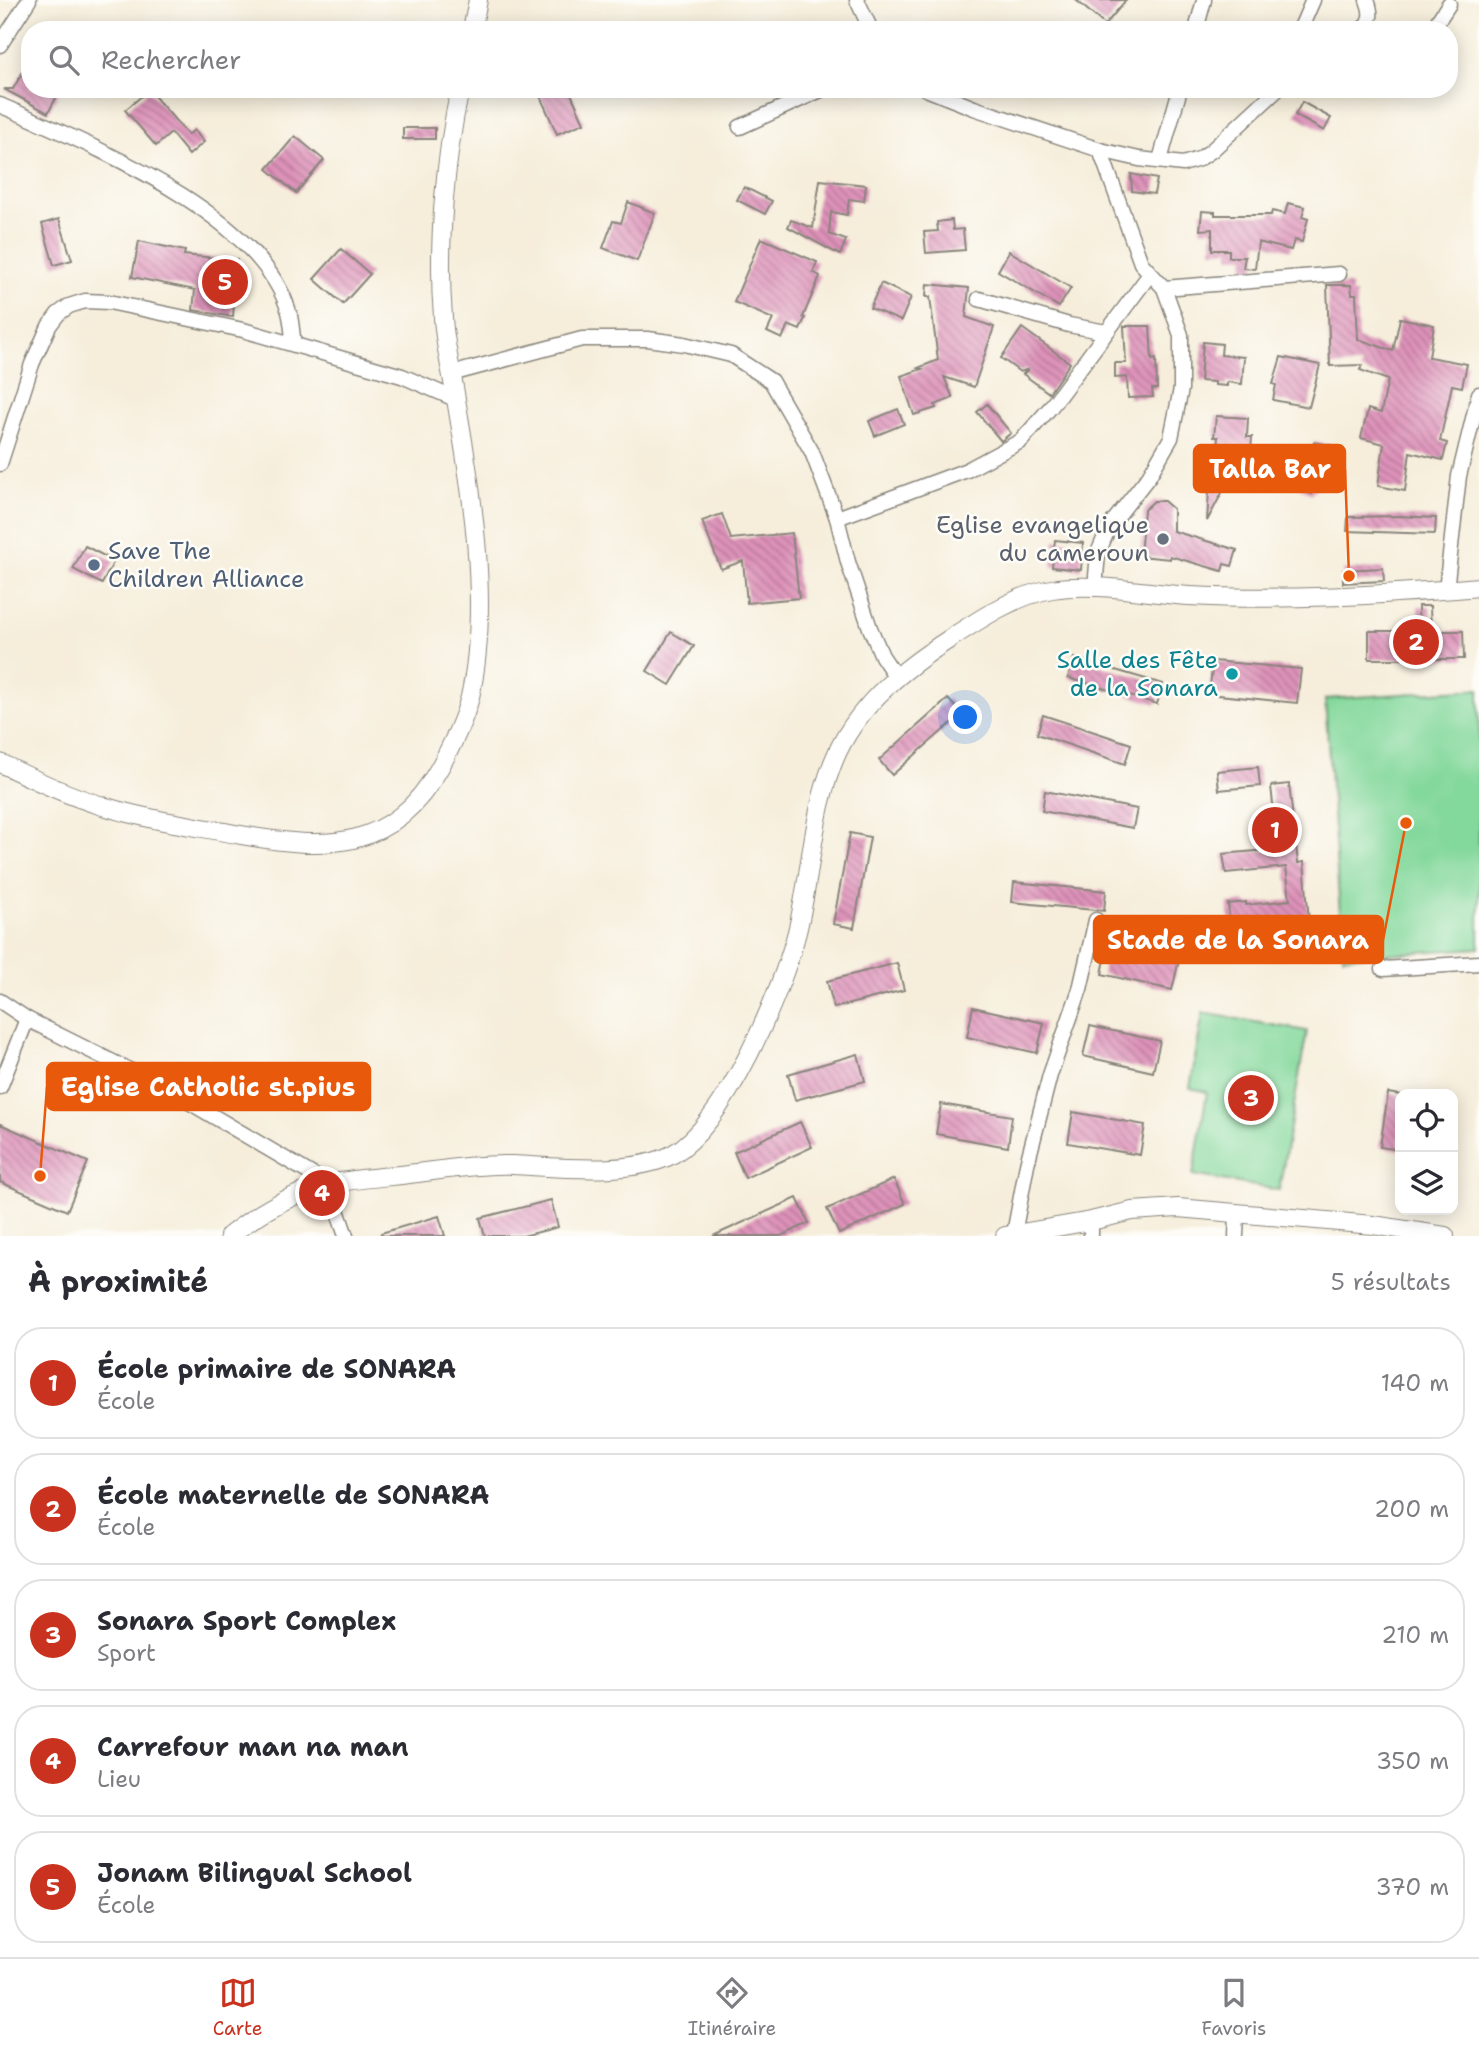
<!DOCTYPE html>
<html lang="fr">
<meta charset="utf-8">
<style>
:root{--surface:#fff;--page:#f2f2f3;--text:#2b2b33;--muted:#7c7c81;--line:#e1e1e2;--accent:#c8321e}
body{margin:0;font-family:"Shantell Sans",sans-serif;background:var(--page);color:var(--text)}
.controls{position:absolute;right:21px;bottom:21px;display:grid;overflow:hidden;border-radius:14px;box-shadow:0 4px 18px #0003}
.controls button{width:63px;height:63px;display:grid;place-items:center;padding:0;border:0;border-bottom:2px solid var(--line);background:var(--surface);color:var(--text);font:35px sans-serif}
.you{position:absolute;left:966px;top:718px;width:24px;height:24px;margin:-18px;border:5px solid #fff;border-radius:50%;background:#1a73e8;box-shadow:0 0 0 10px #1a73e833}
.badge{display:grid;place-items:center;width:46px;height:46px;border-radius:50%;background:var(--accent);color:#fff;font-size:23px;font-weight:700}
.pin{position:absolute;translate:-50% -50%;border:4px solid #fff;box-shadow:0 2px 7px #0006}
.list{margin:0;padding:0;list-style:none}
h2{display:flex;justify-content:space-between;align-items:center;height:91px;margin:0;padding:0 28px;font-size:30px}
h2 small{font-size:23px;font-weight:400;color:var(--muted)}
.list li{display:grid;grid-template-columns:46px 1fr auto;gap:21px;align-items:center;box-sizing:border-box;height:112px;margin:0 14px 14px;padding:0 14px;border:2px solid var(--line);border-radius:28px}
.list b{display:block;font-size:26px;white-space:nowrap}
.list p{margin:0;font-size:23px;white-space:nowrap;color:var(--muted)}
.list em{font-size:23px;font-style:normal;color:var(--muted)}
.icon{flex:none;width:38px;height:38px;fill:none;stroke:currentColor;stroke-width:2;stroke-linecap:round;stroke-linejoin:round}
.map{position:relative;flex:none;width:1479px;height:1236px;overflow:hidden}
.search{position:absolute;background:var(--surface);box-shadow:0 4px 18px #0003;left:21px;right:21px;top:21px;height:77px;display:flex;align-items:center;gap:18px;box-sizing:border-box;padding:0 24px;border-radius:28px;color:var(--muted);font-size:26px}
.sheet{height:721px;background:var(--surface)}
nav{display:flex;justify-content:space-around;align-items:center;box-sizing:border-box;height:98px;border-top:2px solid var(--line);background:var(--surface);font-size:19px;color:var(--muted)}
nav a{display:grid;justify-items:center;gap:4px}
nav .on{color:var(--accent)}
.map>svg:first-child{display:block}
.garden{fill:#83d89b;stroke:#507a5c;stroke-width:2}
.building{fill:url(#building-back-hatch)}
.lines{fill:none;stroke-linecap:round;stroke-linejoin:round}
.minor-casing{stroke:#89857c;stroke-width:17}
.tertiary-casing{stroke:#89857c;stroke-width:20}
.minor{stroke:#fff;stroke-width:14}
.tertiary{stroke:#fff;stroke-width:18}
.worship-dot{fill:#6b7280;stroke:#fdfcf7;stroke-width:2.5}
.service-dot{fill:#5c6f8a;stroke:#fdfcf7;stroke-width:2.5}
.culture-dot{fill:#0f9aa8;stroke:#fdfcf7;stroke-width:2.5}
.labels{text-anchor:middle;stroke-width:5;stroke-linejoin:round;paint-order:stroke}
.worship-label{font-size:24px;fill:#5b616d;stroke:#fdfcf7;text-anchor:end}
.service-label{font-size:24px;fill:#4e5e75;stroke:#fdfcf7;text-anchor:start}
.culture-label{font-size:24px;fill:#0d838f;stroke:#fdfcf7;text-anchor:end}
.leader{fill:none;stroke:#e8590c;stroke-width:2.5}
.callout-dot{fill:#e8590c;stroke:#fdfcf7;stroke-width:2.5}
.callout{fill:#e8590c;stroke:#e8590c;stroke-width:2.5}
.callout-label{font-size:26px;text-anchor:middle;font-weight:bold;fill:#fff}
</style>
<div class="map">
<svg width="1479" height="1236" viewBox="0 0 1479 1236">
<defs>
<pattern id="building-back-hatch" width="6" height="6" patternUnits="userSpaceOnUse" patternTransform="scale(1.75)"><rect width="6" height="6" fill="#de92b9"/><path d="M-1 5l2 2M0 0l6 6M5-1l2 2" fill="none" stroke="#b37696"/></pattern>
</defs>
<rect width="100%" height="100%" fill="#fdfcf7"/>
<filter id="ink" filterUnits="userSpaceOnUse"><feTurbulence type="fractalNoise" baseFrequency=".0143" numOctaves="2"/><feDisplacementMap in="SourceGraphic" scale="14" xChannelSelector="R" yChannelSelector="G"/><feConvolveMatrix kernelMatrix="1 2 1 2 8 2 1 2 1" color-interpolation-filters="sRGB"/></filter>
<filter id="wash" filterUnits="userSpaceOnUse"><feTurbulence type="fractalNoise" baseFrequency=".00686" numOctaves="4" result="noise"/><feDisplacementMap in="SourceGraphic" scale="28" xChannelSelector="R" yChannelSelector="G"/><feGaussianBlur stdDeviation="1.57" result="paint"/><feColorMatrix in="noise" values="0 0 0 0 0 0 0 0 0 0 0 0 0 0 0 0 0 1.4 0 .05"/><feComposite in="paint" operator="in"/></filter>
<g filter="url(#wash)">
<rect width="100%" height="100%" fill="#f6eedb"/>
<g class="garden">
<polygon points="1479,689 1479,948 1343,957 1325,699"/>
<polygon points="1203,1013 1307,1031 1279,1190 1193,1175 1207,1092 1190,1088"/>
</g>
<g id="blocks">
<g class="building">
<polygon points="1076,0 1126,0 1105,25"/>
<polygon points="30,59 30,89 61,89 48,113 4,89 13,89"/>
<polygon points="537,89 569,89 584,123 557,134"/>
<polygon points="149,90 188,135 194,130 204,142 189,155 171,133 156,146 125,110"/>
<polygon points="1302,102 1331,118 1324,131 1295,115"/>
<rect x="403" y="128" width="32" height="11"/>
<polygon points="295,136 324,160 296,193 267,169"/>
<polygon points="1131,174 1157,179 1154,194 1132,191"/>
<polygon points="820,180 866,185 864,201 849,199 847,215 831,212 829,234 846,240 840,255 788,227 791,220 813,228"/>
<polygon points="744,187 772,201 765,214 737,200"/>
<polygon points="628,202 655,213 637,261 603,248 613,221 621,223"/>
<polygon points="1288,203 1305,207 1302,217 1308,219 1302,242 1294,240 1291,250 1258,242 1255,269 1243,268 1245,257 1229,257 1229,250 1212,250 1212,229 1200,230 1202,211 1215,212 1215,215 1271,215 1272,211 1285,214"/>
<polygon points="59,219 72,260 54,265 42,224"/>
<polygon points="952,220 953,230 963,229 965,250 926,253 924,232 938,231 937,222"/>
<polygon points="761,238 817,262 813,272 820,276 803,317 805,318 800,330 788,325 782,339 767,332 773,319 734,302"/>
<polygon points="139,241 185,251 184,255 237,260 233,317 193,310 195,290 132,277"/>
<polygon points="341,249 370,274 343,304 314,279"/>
<polygon points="1009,251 1071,288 1059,307 998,271"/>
<polygon points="881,283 911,297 901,321 870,308"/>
<polygon points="927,284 969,288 966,317 994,327 974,387 944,377 953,398 935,405 936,408 914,415 901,376 922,369 918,368 938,360 930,297 926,297"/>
<polygon points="1327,285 1351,285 1352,294 1356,294 1358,339 1393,351 1400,318 1434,325 1429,357 1467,364 1462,387 1452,385 1440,441 1447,443 1443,460 1410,452 1405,491 1378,486 1384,444 1361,438 1368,409 1381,413 1388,380 1360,370 1362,365 1330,366"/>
<polygon points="1124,326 1150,326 1152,360 1156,359 1157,389 1152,389 1153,397 1128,398 1127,377 1115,378 1115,363 1126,363"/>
<polygon points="1022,328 1070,363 1049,393 1023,374 1029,369 1020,372 1001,358"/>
<polygon points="1203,342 1222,344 1221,355 1244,357 1242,384 1227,382 1227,386 1215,385 1215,382 1200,381"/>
<polygon points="1281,357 1320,365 1309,407 1273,400 1276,385 1273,384"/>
<polygon points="987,404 1011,433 1001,441 977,412"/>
<polygon points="898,409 904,424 875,436 869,421"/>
<polygon points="1216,416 1248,418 1247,437 1252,437 1251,451 1303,457 1304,447 1313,448 1314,442 1340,447 1337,480 1324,479 1323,488 1316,488 1311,494 1297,486 1244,479 1243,488 1225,487 1207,521 1210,476 1215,476 1218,437 1214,437"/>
<polygon points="1154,501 1164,501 1173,509 1173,531 1237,550 1232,566 1224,564 1222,571 1170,556 1170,559 1140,556 1144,510"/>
<polygon points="722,514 731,539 792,533 799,598 747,603 743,561 721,569 702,521"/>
<polygon points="1399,516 1436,518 1435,534 1347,531 1348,517"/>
<polygon points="1055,540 1083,543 1081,570 1052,567"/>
<polygon points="85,546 114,561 102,584 73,569"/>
<polygon points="1383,568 1384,581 1343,583 1343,570"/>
<polygon points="1418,606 1430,606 1431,631 1463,631 1464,659 1369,659 1369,631 1419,631"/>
<polygon points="671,632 694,646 670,685 647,671"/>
<polygon points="1074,658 1163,684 1157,704 1068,678"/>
<polygon points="1213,661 1301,669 1297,703 1209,694"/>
<polygon points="948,699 962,714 892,775 879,760"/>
<polygon points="1043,715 1131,744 1125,764 1037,734"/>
<polygon points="1258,767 1260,786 1219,790 1217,771"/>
<polygon points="1289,784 1298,863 1304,862 1311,945 1295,946 1293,919 1230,923 1228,904 1246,902 1246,905 1290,900 1286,867 1226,873 1223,854 1278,849 1271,786"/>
<polygon points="1045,791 1137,809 1133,828 1042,811"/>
<polygon points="850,833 870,837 854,928 833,924"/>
<polygon points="1014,882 1106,891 1104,911 1012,902"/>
<polygon points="1108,944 1179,960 1172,990 1102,974"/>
<polygon points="897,963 904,990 834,1008 827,981"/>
<polygon points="973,1007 1044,1023 1037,1053 967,1037"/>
<polygon points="1090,1026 1160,1041 1153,1072 1083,1056"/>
<polygon points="858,1054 865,1081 795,1100 788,1074"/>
<polygon points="1388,1093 1400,1095 1400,1150 1380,1147"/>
<polygon points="941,1104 1012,1116 1008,1147 936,1134"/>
<polygon points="1073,1112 1145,1125 1140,1155 1068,1143"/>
<polygon points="800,1122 812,1147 745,1178 734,1152"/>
<polygon points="0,1124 88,1162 67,1211 0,1182"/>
<polygon points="894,1179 905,1204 839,1234 827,1209"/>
<polygon points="797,1198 809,1223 781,1236 713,1236"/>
<polygon points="551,1200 558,1227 523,1236 485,1236 480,1218"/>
<polygon points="439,1216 445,1236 381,1236 381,1233"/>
</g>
</g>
</g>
<g filter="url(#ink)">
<use href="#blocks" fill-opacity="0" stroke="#89857c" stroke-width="2"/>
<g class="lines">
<defs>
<g id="minor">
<polyline points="857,0 871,30"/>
<polyline points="1196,30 1204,0"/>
<polyline points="1300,30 1313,0"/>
<path d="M1362 30C1372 20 1372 13 1367 0"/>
<polyline points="1432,30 1449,4"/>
<polyline points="0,45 29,0"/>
<polyline points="926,89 974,108 1100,150 1139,159 1183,164 1199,159 1211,151 1278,89"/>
<path d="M0 105C87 144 260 212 289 312 292 322 292 334 294 344"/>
<polyline points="740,127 823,89"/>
<polyline points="1160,160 1180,89"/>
<polyline points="1164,288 1339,274"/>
<polyline points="979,299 1069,325 1106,332"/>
<polyline points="451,374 582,339 648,339 684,344 731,355 771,381 812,452 837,518 848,562 870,628 882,656 896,677"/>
<polyline points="0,464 32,364 49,326 58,314 69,306 85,301 109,302 243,330 402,376 455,399"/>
<polyline points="837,518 967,470 1021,441 1050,408 1150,274"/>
<polyline points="1095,588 1098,553 1109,527 1149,476 1171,438 1181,389 1181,335 1164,288 1141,263 1100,150"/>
<polyline points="1446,590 1459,476 1479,394"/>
<polyline points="1383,969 1479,963"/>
<polyline points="0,1001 27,1019 167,1089 328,1184 346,1236"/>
<polyline points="0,1087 27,1019"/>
<polyline points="1014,1234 1027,1164 1050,1075 1080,989 1096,920"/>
<polyline points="1091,1236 1091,1221"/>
<polyline points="1236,1236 1237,1213"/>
</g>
<g id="tertiary">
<polyline points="472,30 478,0"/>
<path d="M0 763C33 779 68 796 103 806 148 820 195 826 241 835 327 850 393 852 440 767 452 745 464 721 470 697 492 598 469 475 452 376 448 356 444 337 443 317 437 247 445 158 460 89"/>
<path d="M229 1236C258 1213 293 1193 329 1184 357 1178 388 1177 417 1173 449 1169 481 1164 513 1165 557 1167 634 1176 673 1154 726 1124 782 990 797 932 812 872 812 807 838 751 862 701 906 667 951 638 980 619 1016 595 1052 589 1096 582 1144 593 1189 596 1285 601 1383 595 1479 587"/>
<polyline points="1005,1236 1091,1221 1132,1211 1178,1208 1373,1225 1445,1236"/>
</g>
</defs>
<use href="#minor" class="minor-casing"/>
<use href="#tertiary" class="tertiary-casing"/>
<use href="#minor" class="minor"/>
<use href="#tertiary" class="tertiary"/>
</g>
</g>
<circle class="worship-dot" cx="1163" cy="539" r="7"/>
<circle class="service-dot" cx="94" cy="565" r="7"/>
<circle class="culture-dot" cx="1232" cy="674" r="7"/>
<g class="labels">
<g class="worship-label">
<text x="1149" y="533">Eglise evangelique<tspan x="1149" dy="28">du cameroun</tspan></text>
</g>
<g class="service-label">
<text x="108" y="559">Save The<tspan x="108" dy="28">Children Alliance</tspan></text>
</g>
<g class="culture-label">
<text x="1218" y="668">Salle des Fête<tspan x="1218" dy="28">de la Sonara</tspan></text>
</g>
</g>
<path class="leader" d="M1349 576L1345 469M1406 823L1383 940M40 1176L47 1087"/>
<g class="callout-dot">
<circle cx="1349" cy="576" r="7"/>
<circle cx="1406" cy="823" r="7"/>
<circle cx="40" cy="1176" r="7"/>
</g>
<g class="callout">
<rect x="1194" y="445" width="151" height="47" rx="7"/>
<rect x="1094" y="916" width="289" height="47" rx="7"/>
<rect x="47" y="1063" width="323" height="47" rx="7"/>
</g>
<g class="callout-label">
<text x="1270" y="478">Talla Bar</text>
<text x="1238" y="949">Stade de la Sonara</text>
<text x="208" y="1096">Eglise Catholic st.pius</text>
</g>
</svg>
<div class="controls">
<button><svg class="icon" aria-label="locate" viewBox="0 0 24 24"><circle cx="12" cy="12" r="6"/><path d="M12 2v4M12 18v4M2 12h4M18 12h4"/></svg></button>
<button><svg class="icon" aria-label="layers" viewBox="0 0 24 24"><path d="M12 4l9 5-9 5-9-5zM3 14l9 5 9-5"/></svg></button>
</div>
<div class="you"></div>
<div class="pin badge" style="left:1275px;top:830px">1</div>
<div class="pin badge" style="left:1416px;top:642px">2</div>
<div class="pin badge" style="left:1251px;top:1098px">3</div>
<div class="pin badge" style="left:322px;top:1193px">4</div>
<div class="pin badge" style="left:225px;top:282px">5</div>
<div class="search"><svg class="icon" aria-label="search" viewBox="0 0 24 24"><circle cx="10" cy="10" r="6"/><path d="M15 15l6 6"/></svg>Rechercher</div>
</div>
<section class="sheet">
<h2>À proximité<small>5 résultats</small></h2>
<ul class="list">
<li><span class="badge">1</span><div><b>École primaire de SONARA</b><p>École</p></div><em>140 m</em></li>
<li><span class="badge">2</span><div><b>École maternelle de SONARA</b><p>École</p></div><em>200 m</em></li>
<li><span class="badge">3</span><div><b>Sonara Sport Complex</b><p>Sport</p></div><em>210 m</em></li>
<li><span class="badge">4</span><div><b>Carrefour man na man</b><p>Lieu</p></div><em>350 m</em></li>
<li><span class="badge">5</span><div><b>Jonam Bilingual School</b><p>École</p></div><em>370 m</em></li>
</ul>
</section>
<nav>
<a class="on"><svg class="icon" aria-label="map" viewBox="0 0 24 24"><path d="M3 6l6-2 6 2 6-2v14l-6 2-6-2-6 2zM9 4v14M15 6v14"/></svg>Carte</a>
<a><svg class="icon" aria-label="directions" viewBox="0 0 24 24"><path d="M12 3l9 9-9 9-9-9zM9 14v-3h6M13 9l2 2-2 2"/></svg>Itinéraire</a>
<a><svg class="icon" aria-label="saved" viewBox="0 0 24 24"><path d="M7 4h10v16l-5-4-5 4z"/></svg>Favoris</a>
</nav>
